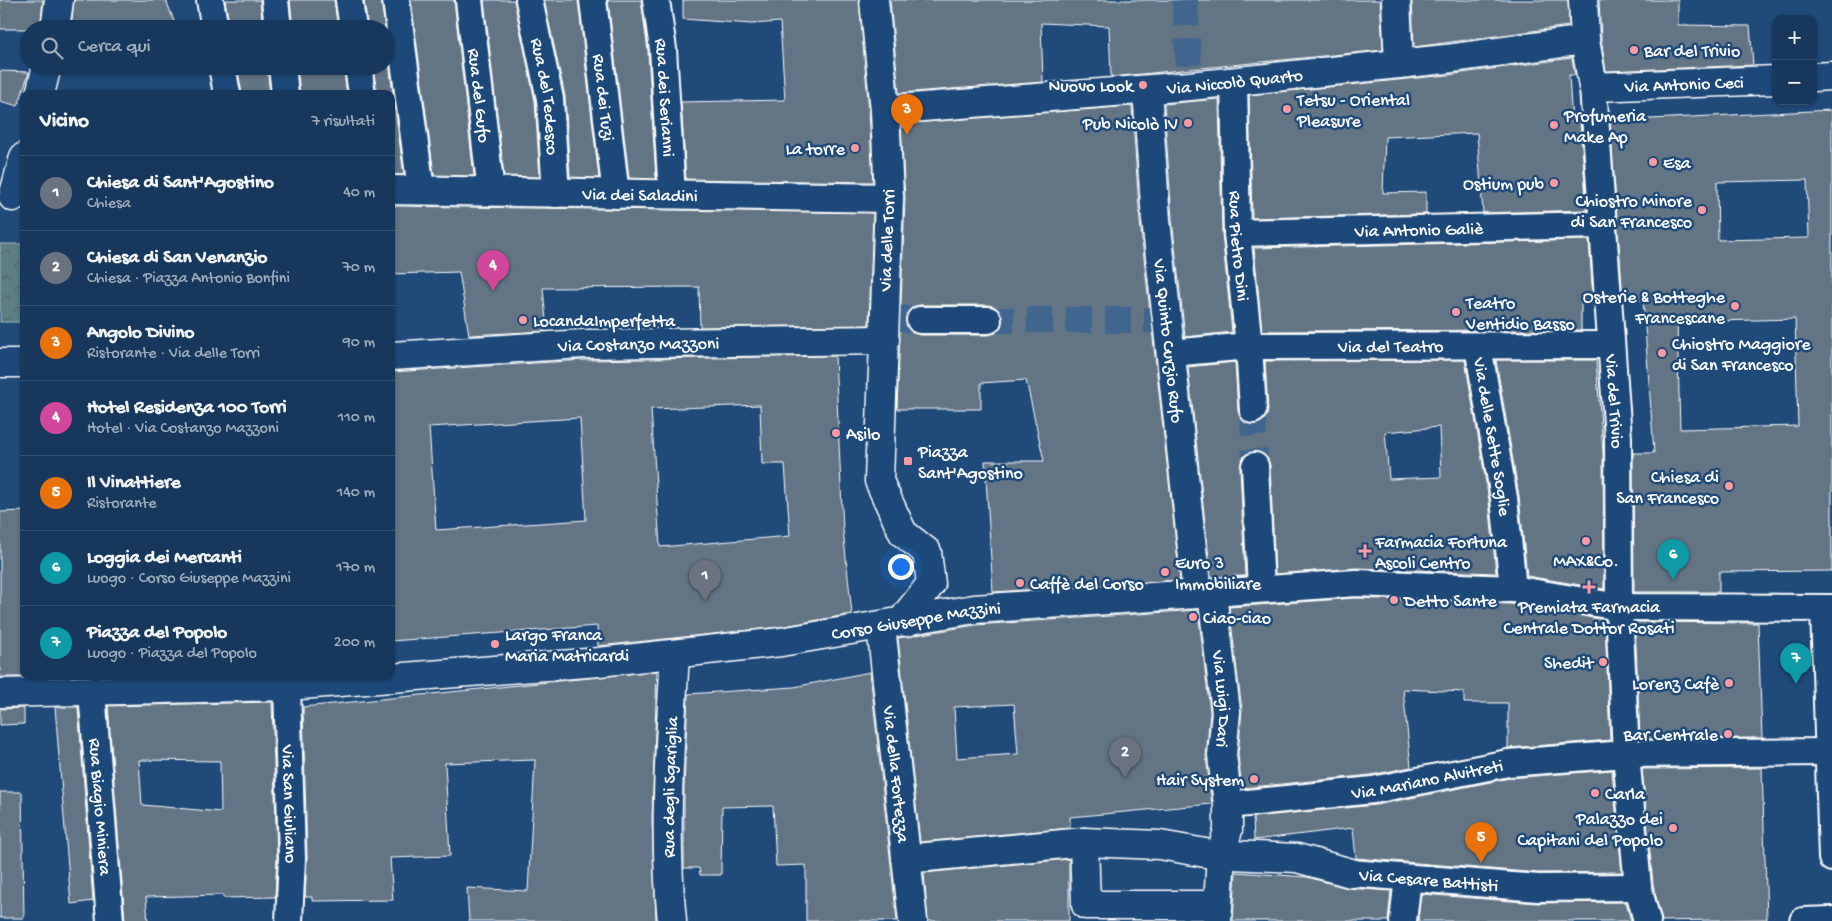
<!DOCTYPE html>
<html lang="it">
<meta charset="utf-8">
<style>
:root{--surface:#17385c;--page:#244365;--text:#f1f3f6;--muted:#9eacbb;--line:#365272;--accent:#8c9099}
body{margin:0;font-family:"Gochi Hand",sans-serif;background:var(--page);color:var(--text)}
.controls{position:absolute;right:15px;top:15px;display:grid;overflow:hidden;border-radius:10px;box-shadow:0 1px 4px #0004}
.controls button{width:45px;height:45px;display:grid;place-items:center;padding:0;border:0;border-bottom:1px solid var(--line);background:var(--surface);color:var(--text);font:25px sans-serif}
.you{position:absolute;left:900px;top:566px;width:18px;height:18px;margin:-12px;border:4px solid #fff;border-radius:50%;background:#1a73e8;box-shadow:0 0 0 8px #1a73e833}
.badge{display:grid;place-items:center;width:32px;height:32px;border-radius:50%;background:var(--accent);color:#fff;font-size:16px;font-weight:700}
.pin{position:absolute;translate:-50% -41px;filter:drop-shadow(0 1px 2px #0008)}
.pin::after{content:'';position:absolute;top:26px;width:18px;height:15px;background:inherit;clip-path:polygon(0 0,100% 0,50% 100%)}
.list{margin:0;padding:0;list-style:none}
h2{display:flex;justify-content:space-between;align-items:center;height:65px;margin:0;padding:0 20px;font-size:21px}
h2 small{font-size:16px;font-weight:400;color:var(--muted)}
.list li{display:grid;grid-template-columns:32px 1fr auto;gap:15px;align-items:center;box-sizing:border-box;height:75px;padding:0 20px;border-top:1px solid var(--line)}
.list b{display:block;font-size:19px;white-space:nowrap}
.list p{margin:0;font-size:16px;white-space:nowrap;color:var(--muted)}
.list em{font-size:16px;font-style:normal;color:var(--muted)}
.icon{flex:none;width:28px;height:28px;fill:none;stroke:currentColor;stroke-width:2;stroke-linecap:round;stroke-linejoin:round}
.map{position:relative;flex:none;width:1832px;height:921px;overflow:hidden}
.search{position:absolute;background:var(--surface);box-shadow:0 1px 4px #0004;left:20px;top:20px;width:375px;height:55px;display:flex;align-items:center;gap:12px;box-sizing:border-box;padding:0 18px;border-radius:28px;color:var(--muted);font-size:19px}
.panel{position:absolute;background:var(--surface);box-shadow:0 1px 4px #0004;left:20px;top:90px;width:375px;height:590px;border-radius:10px}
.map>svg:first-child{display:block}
.park{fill:url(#park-crowns);stroke:#aebec0}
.building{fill:#647584;stroke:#fff;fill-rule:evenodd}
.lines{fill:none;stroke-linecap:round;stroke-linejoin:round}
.pedestrian-tunnel{stroke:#41658e;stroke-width:26;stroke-dasharray:26 13;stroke-linecap:butt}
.pedestrian-casing{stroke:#fff;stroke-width:30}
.minor-casing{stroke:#fff;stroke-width:31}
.pedestrian{stroke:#1f4a7a;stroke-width:26}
.minor{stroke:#1f4a7a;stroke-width:28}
.poi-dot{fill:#ff9aa2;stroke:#1f4a7a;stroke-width:2}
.labels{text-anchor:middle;stroke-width:5;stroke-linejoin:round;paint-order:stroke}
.poi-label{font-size:18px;fill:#fff;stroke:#1f4a7a;text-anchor:start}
.street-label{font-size:18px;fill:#fff;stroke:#1f4a7a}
</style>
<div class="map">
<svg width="1832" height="921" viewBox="0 0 1832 921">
<defs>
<pattern id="park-crowns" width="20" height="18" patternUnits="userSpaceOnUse" patternTransform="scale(1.25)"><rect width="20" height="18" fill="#5d7e82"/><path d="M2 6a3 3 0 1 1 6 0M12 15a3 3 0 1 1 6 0" fill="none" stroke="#546567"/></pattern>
</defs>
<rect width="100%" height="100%" fill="#1f4a7a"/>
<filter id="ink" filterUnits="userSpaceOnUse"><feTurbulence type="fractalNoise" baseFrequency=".02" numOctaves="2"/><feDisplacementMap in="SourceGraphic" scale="10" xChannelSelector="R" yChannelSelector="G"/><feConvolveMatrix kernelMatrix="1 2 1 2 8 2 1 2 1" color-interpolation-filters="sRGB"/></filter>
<g filter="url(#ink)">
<rect class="park" x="0" y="244" width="24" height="78"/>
<g class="building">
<polygon points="0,0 43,0 40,29 0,29"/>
<polygon points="74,0 166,0 177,29 71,29"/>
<polygon points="225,0 260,0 263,29 230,29"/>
<polygon points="290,0 334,0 338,29 293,29"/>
<polygon points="364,0 381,0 385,29 368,29"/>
<polygon points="411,0 454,0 474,176 434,175"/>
<polygon points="484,0 514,0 535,101 540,177 504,176"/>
<polygon points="544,0 578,0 599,178 570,177 565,96"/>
<polygon points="608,0 641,0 648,51 656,179 629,178"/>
<polygon points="683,0 859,0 869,111 873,182 686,179 681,102 785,100 780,22 752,24 683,19"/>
<polygon points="890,0 1380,0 1383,50 1111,77 1109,26 1041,23 1043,82 899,93"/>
<polygon points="1412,0 1568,0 1569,26 1414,47"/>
<polygon points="1599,0 1678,0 1678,25 1750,26 1753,65 1606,71 1601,38"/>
<polygon points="386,41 404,175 391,174 391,94 377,94 373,66 386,66"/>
<polygon points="1572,58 1575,75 1569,75 1572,123 1580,122 1587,210 1483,213 1477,133 1385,137 1383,193 1426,192 1426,214 1252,218 1249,95 1448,75"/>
<polygon points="237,66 267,66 270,94 242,94"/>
<polygon points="297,66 343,66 347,94 300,94"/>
<polygon points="0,71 29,72 18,106 0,101"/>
<polygon points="1219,99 1222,233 1232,332 1185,337 1172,219 1164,104"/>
<path d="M1132 106 1140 222 1180 580 993 592 985 461H1044L1026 380 981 383V409H897L905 199 901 124ZM920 305H988L995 307 1001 312 1003 320 1001 327 996 333 988 335H920L913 333 907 328 905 320 907 313 912 307Z"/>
<path d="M1832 110V571L1719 572V592H1634L1633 453H1654L1643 300H1623L1610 121ZM1807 180 1809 238 1718 240 1717 182ZM1795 319 1798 426 1680 429 1677 322Z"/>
<polygon points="391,206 873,213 869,325 700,327 699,287 543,288 547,331 469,335 459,272 391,274"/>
<polygon points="1589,240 1593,300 1581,300 1581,330 1262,331 1254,248"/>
<path d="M835 356 843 530 852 614 779 627 598 646 597 626 391 641V372L584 360ZM760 405 762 464H785L790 536 660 547 651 409ZM580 418 586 520 436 530 429 427Z"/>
<path d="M1465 360 1489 500 1496 573 1356 568 1275 574 1270 465 1267 458 1262 453 1255 451 1246 454 1242 460 1240 467 1245 576 1211 577 1188 367 1235 362 1238 411 1241 419 1246 423 1253 425 1262 422 1266 417 1268 410 1265 361ZM1439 427 1441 477 1389 479 1385 432Z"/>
<polygon points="1496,360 1596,360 1603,453 1604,589 1527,576 1519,496"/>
<polygon points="24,511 24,677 0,677 0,512"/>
<polygon points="1356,598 1511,604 1605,620 1610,740 1508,748 1508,703 1464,703 1464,692 1403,689 1411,767 1371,775 1242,788 1238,755 1242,710 1229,607"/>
<path d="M1198 610 1210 712 1206 757 1212 804 1070 817V828L920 842 898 638 976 625ZM1014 704 1018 754 957 758 954 707Z"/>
<polygon points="1635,622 1758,623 1762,738 1640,739"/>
<polygon points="657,671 652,820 656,921 469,921 467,888 528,891 535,760 445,763 450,856 390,858 393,900 312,901 312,897 305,897 307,858 303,707"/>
<polygon points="870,672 897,921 806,921 806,865 776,866 773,806 722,807 721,875 700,875 699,868 684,868 684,788 688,694 794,687"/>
<path d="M272 702 277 858 275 897 223 898V895L146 897 148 921H125L108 706ZM139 760 220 761 221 812 142 805Z"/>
<polygon points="55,707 78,707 93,901 71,904"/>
<polygon points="24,708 24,724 0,725 0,709"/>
<polygon points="1762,768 1767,919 1662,921 1653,884 1642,769"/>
<polygon points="1612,770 1622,872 1539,873 1356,858 1353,828 1254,840 1253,817 1376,805 1510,778"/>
<polygon points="0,792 22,792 24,918 0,918"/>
<polygon points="1069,859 1069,921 928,921 924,873"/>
<polygon points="1236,872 1307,877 1347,888 1391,891 1388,921 1233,921"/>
<polygon points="1421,894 1537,903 1626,902 1631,921 1418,921"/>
</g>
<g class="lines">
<g class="pedestrian-tunnel">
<polyline points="1185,0 1189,74"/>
<polyline points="895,318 920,320"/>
<polyline points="988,320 1168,320"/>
<polyline points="1253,410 1255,466"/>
</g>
<defs>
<g id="pedestrian">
<polyline points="210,0 215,29"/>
<polyline points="275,0 278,29"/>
<polyline points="349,0 353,29"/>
<polyline points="396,0 421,190"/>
<path id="s1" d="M469 0 491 192"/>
<path id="s2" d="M529 0 550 99 556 194"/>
<path id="s3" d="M593 0 616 195"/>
<path id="s4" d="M656 0 663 49 672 195"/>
<polyline points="222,66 227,94"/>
<polyline points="282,66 285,94"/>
<polyline points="358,66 362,94"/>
<path id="s5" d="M1234 81 1237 233 1249 346 1253 410"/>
<path id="s6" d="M1593 87 1618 438 1619 607 1626 754 1638 887 1647 921"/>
<path id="s7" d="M1237 233 1602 225"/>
<polyline points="920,320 988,320"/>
<path id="s8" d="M1478 346 1504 498 1513 589"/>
<path id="s9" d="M1171 353 1249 346 1611 345"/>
<polyline points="1255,466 1261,589"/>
<polyline points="1212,593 1356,583 1513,589 1619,607 1832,608"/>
<polyline points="1824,608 1832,858"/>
<path id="s10" d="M287 686 292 858 289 921"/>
<path id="s11" d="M92 692 110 921"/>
<path id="s12" d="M1228 805 1373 790 1508 763 1626 754 1829 752"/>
<path id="s13" d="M1351 873 1538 888 1638 887"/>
<polyline points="1403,921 1408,878"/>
<polyline points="1803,921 1832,920"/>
</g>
<g id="minor">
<polyline points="874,0 885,110 889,198 879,481 903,533 927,552 931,584 907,614 907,622"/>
<polyline points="1396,0 1399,64"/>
<path id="s14" d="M1583 0 1585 40 1593 87 1776 80"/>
<polyline points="55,29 59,0"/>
<polyline points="1813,77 1832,76"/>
<path id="s15" d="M1147 90 1156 220 1197 594"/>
<polyline points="40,94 47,66"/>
<path id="s16" d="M885 110 1190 86 1446 59 1585 40"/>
<path id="s17" d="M391 190 889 198"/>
<polyline points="13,197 24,157"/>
<path id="s18" d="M391 356 583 344 885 340"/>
<polyline points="0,363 24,363"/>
<path id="s19" d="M881 626 913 921"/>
<path id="s20" d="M0 693 287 686 599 662 781 642 974 609 1212 593 1226 712 1222 755 1228 805V830L1221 854 1217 921"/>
<polyline points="1084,842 1086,905 1218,905"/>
<polyline points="906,859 1084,842 1160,845 1211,854 1297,858 1351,873"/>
<path id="s21" d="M672 921C663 831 670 743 675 654"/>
</g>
</defs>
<use href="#pedestrian" class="pedestrian-casing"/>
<use href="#minor" class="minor-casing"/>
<use href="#pedestrian" class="pedestrian"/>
<use href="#minor" class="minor"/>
</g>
</g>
<g class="poi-dot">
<circle cx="1634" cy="50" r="5"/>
<circle cx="1143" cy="85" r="5"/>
<circle cx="1287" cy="109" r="5"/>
<circle cx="1188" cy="123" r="5"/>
<circle cx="1554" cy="125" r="5"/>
<circle cx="855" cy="148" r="5"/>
<circle cx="1653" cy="162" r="5"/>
<circle cx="1554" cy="183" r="5"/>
<circle cx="1702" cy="210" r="5"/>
<circle cx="1735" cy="306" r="5"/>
<circle cx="1456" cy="312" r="5"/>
<circle cx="523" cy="320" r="5"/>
<circle cx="1662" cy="353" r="5"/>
<circle cx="836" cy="433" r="5"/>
<rect x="903" y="456" width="10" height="10" rx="2.5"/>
<circle cx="1729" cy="486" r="5"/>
<circle cx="1586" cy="541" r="5"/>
<path d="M1362.5 543.5h5v5h5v5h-5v5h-5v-5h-5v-5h5z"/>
<circle cx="1165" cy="572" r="5"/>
<circle cx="1020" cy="583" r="5"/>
<path d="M1586.5 579.5h5v5h5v5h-5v5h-5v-5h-5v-5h5z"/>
<circle cx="1394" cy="600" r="5"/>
<circle cx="1193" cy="617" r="5"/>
<circle cx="495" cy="644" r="5"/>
<circle cx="1603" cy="662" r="5"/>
<circle cx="1729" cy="683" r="5"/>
<circle cx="1728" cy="734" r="5"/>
<circle cx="1254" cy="779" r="5"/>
<circle cx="1595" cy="793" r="5"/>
<circle cx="1673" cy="828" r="5"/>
</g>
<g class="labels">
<g class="poi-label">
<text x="1644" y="56">Bar del Trivio</text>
<text x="1133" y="91" text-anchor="end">Nuovo Look</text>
<text x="1297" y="105">Tetsu - Oriental<tspan x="1297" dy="21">Pleasure</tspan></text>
<text x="1564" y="121">Profumeria<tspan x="1564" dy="21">Make Ap</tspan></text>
<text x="1178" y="129" text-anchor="end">Pub Nicolò IV</text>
<text x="845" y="154" text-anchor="end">La torre</text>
<text x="1663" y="168">Esa</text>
<text x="1544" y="189" text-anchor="end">Ostium pub</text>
<text x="1692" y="206" text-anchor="end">Chiostro Minore<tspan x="1692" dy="21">di San Francesco</tspan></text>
<text x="1725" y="302" text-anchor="end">Osterie &amp; Botteghe<tspan x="1725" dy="21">Francescane</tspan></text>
<text x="1466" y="308">Teatro<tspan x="1466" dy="21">Ventidio Basso</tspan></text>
<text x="533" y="326">LocandaImperfetta</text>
<text x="1672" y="349">Chiostro Maggiore<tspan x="1672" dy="21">di San Francesco</tspan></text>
<text x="846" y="439">Asilo</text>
<text x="918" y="457">Piazza<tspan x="918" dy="21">Sant'Agostino</tspan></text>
<text x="1719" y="482" text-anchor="end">Chiesa di<tspan x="1719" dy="21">San Francesco</tspan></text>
<text x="1375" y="547">Farmacia Fortuna<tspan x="1375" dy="21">Ascoli Centro</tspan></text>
<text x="1586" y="566" text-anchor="middle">MAX&amp;Co.</text>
<text x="1175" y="568">Euro 3<tspan x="1175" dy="21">Immobiliare</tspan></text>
<text x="1030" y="589">Caffè del Corso</text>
<text x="1404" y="606">Detto Sante</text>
<text x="1589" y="612" text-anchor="middle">Premiata Farmacia<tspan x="1589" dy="21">Centrale Dottor Rosati</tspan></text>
<text x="1203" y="623">Ciao-ciao</text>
<text x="505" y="640">Largo Franca<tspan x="505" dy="21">Maria Matricardi</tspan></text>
<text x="1593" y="668" text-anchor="end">Shedit</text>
<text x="1719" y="689" text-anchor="end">Lorenz Cafè</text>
<text x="1718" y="740" text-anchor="end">Bar Centrale</text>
<text x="1244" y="785" text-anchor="end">Hair System</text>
<text x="1605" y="799">Carla</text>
<text x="1663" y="824" text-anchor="end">Palazzo dei<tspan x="1663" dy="21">Capitani del Popolo</tspan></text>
</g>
<g class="street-label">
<text dy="6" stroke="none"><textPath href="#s16" startOffset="351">Via Niccolò Quarto</textPath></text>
<text dy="6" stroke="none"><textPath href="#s14" startOffset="179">Via Antonio Ceci</textPath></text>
<text dy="6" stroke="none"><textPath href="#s1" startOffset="96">Rua del Gufo</textPath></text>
<text dy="6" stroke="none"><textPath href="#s2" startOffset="98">Rua del Tedesco</textPath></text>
<text dy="6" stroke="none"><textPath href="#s3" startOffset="98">Rua dei Tuzi</textPath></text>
<text dy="6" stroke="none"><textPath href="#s4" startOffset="98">Rua dei Serianni</textPath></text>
<text dy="6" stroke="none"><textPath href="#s17" startOffset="249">Via dei Saladini</textPath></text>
<text dy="6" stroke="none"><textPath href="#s7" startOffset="182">Via Antonio Galiè</textPath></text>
<text transform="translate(886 240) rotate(-88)" y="6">Via delle Torri</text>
<text dy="6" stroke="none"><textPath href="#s5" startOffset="165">Rua Pietro Dini</textPath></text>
<text dy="6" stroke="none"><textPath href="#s15" startOffset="252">Via Quinto Curzio Rufo</textPath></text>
<text dy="6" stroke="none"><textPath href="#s18" startOffset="248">Via Costanzo Mazzoni</textPath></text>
<text dy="6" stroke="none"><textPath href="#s9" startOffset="220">Via del Teatro</textPath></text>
<text dy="6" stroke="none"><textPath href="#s6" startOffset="315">Via del Trivio</textPath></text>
<text dy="6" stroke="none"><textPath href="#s8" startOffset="92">Via delle Sette Soglie</textPath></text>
<text dy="6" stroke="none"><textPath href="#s20" startOffset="920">Corso Giuseppe Mazzini</textPath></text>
<text dy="6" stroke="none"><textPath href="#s20" startOffset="1324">Via Luigi Dari</textPath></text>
<text dy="6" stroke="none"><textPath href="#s19" startOffset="149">Via della Fortezza</textPath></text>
<text dy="6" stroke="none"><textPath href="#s12" startOffset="201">Via Mariano Alvitreti</textPath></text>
<text dy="6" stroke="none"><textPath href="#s21" startOffset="134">Rua degli Sgariglia</textPath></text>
<text dy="6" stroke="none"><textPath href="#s10" startOffset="118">Via San Giuliano</textPath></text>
<text dy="6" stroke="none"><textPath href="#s11" startOffset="115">Rua Biagio Miniera</textPath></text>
<text dy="6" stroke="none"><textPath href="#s13" startOffset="78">Via Cesare Battisti</textPath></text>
</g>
</g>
</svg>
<div class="controls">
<button>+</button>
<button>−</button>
</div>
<div class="you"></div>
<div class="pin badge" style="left:705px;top:601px;background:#6b7280">1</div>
<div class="pin badge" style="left:1125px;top:778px;background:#6b7280">2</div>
<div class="pin badge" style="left:907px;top:135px;background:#e8710a">3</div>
<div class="pin badge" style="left:493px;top:291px;background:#d1479c">4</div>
<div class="pin badge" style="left:1481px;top:863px;background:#e8710a">5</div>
<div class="pin badge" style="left:1673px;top:580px;background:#0f9aa8">6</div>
<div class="pin badge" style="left:1796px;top:684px;background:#0f9aa8">7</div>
<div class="search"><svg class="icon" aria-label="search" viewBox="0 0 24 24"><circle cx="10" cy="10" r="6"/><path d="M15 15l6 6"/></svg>Cerca qui</div>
<section class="panel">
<h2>Vicino<small>7 risultati</small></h2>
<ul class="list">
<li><span class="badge" style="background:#6b7280">1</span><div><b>Chiesa di Sant'Agostino</b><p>Chiesa</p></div><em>40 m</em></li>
<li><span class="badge" style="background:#6b7280">2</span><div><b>Chiesa di San Venanzio</b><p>Chiesa · Piazza Antonio Bonfini</p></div><em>70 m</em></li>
<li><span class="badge" style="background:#e8710a">3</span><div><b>Angolo Divino</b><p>Ristorante · Via delle Torri</p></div><em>90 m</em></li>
<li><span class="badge" style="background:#d1479c">4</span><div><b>Hotel Residenza 100 Torri</b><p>Hotel · Via Costanzo Mazzoni</p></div><em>110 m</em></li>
<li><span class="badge" style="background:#e8710a">5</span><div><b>Il Vinattiere</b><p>Ristorante</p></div><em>140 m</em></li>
<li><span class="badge" style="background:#0f9aa8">6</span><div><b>Loggia dei Mercanti</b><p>Luogo · Corso Giuseppe Mazzini</p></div><em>170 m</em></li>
<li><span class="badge" style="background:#0f9aa8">7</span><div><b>Piazza del Popolo</b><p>Luogo · Piazza del Popolo</p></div><em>200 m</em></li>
</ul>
</section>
</div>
